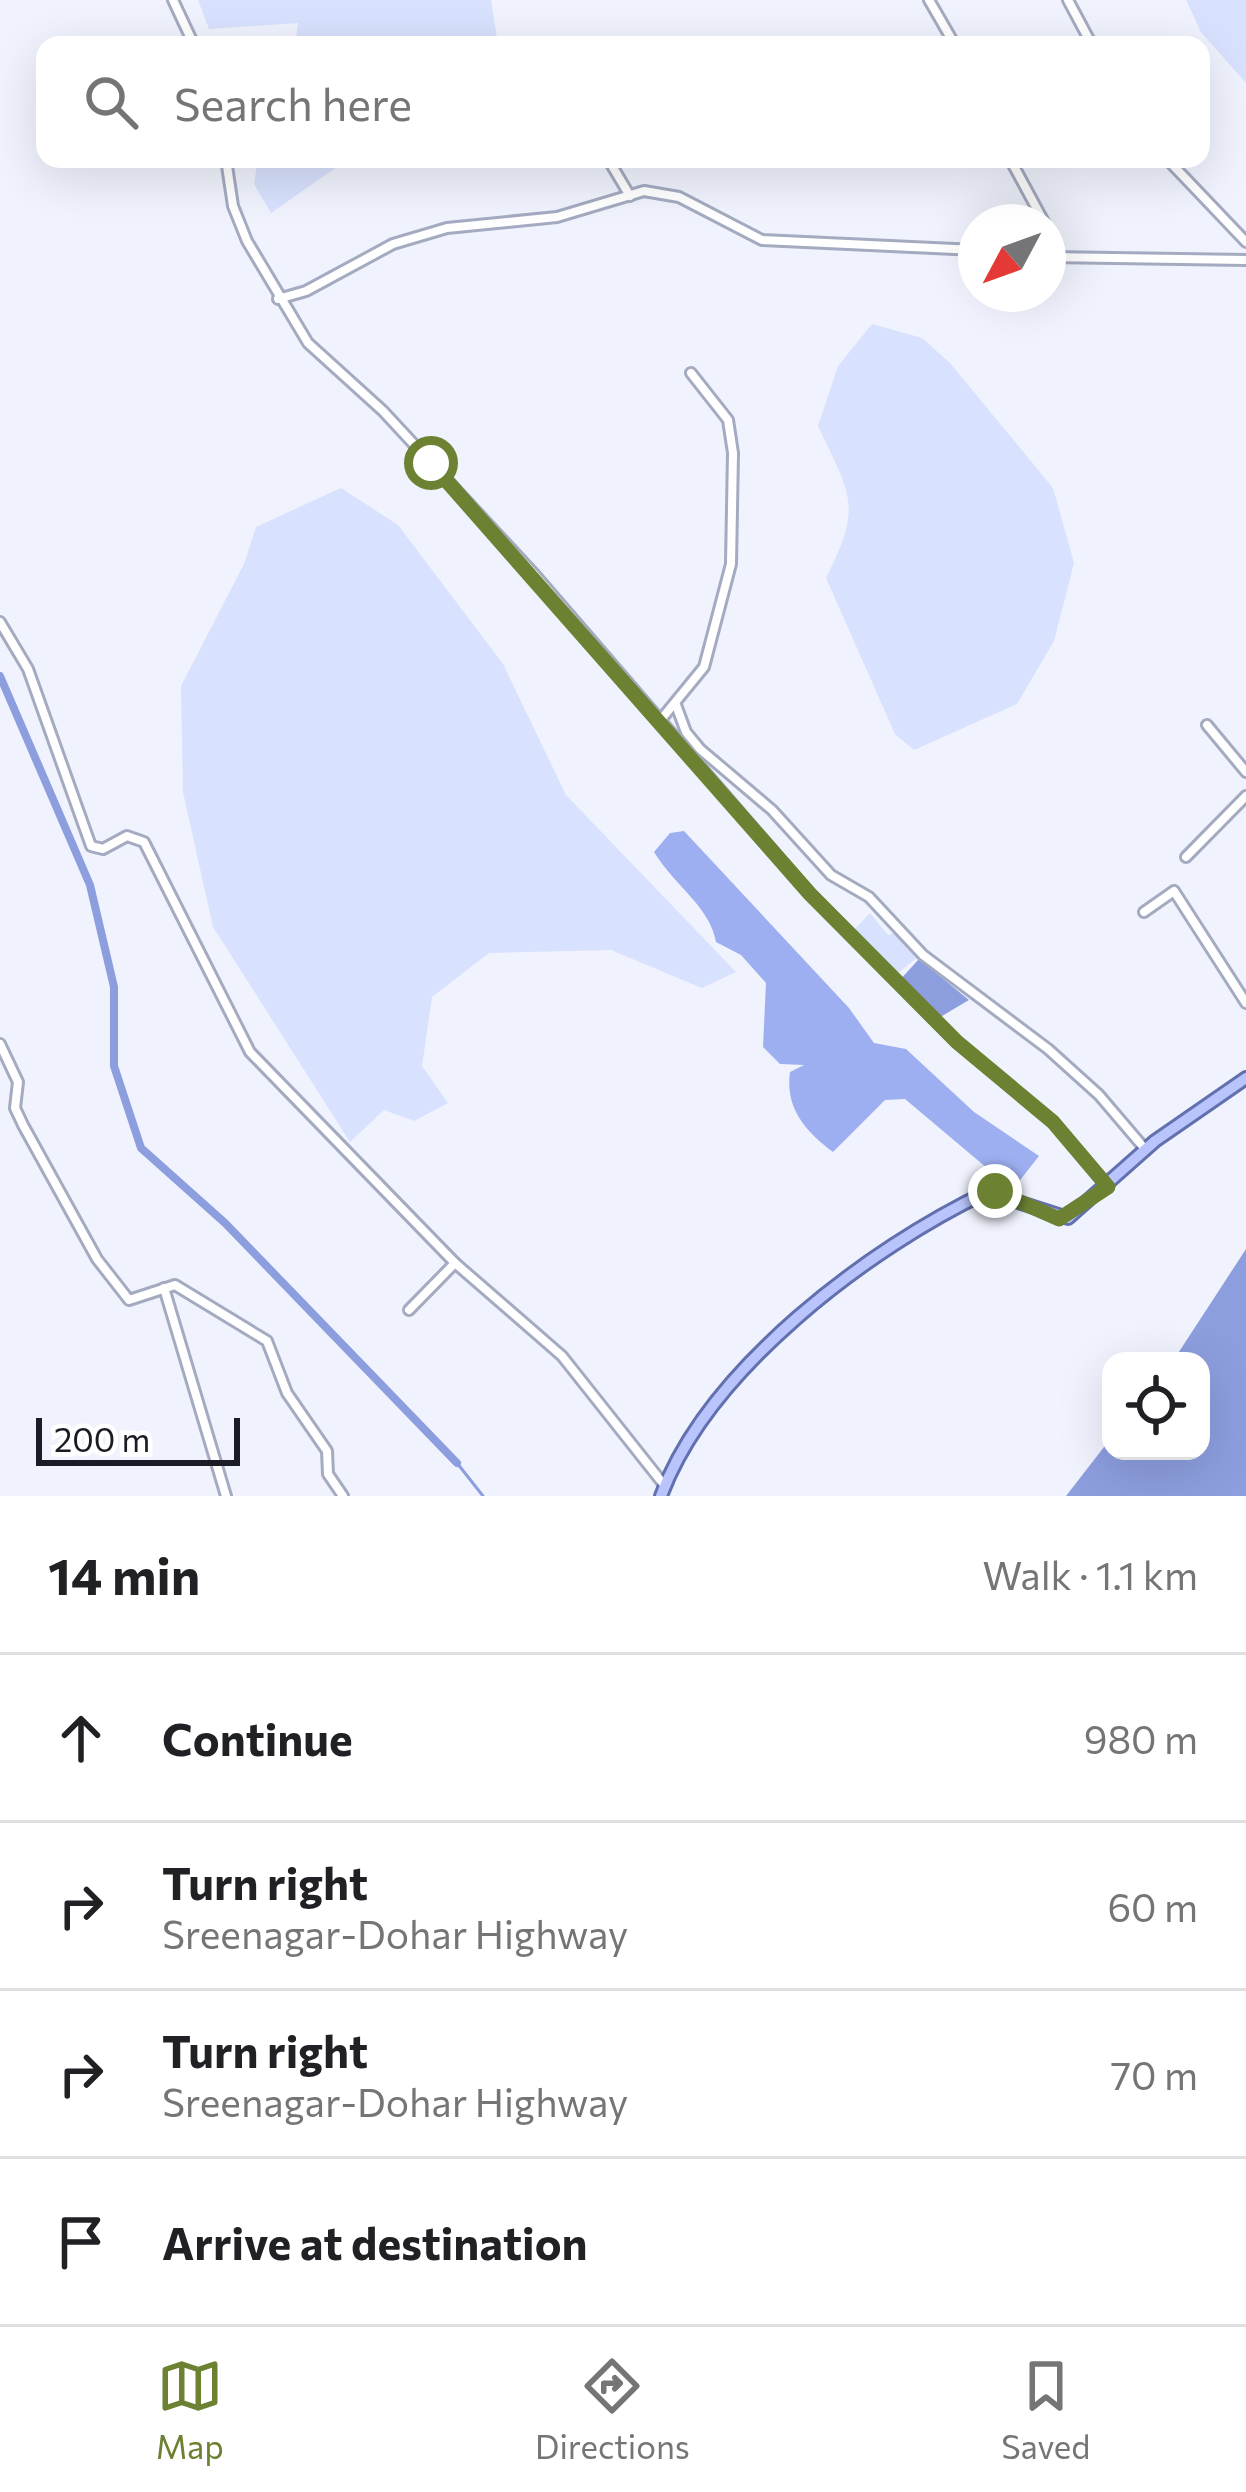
<!DOCTYPE html>
<meta charset="utf-8">
<style>
:root{--surface:#fff;--page:#f2f2f2;--text:#202124;--muted:#757577;--line:#e0e0e0;--accent:#6c8132}
body{margin:0;font-family:Commissioner,sans-serif;background:var(--page);color:var(--text)}
.controls{position:absolute;right:36px;bottom:36px;display:grid;overflow:hidden;border-radius:24px;box-shadow:0 12px 48px #0002}
.controls button{width:108px;height:108px;display:grid;place-items:center;padding:0;border:0;border-bottom:3px solid var(--line);background:var(--surface);color:var(--text);font:60px sans-serif}
.compass{position:absolute;left:958px;top:204px;width:108px;height:108px;border-radius:50%;background:var(--surface);box-shadow:0 12px 48px #0002;rotate:229deg}
.scale{position:absolute;left:36px;bottom:30px;width:204px;box-sizing:border-box;padding-left:12px;border:6px solid #1a1c25;border-top:0;font-size:33px;line-height:42px;white-space:nowrap;color:#1a1c25;-webkit-text-stroke:9px #fff;paint-order:stroke}
.stop{position:absolute;width:36px;height:36px;margin:-27px;border:9px solid #6c8132;border-radius:50%;background:#fff}
.stop.end{background:#6c8132;border-color:#fff;box-shadow:0 3px 12px #0008}
.list{margin:0;padding:0;list-style:none}
h2{display:flex;justify-content:space-between;align-items:center;height:156px;margin:0;padding:0 48px;font-size:51px}
h2 small{font-size:39px;font-weight:400;color:var(--muted)}
.list li{display:grid;grid-template-columns:78px 1fr auto;gap:36px;align-items:center;box-sizing:border-box;height:168px;padding:0 48px;border-top:3px solid var(--line)}
.list b{display:block;font-size:45px;white-space:nowrap}
.list p{margin:0;font-size:39px;white-space:nowrap;color:var(--muted)}
.list em{font-size:39px;font-style:normal;color:var(--muted)}
.icon{flex:none;width:66px;height:66px;fill:none;stroke:currentColor;stroke-width:2;stroke-linecap:round;stroke-linejoin:round}
.map{position:relative;flex:none;width:1246px;height:1496px;overflow:hidden}
.search{position:absolute;background:var(--surface);box-shadow:0 12px 48px #0002;left:36px;right:36px;top:36px;height:132px;display:flex;align-items:center;gap:30px;box-sizing:border-box;padding:0 42px;border-radius:24px;color:var(--muted);font-size:45px}
.sheet{height:828px;background:var(--surface)}
nav{display:flex;justify-content:space-around;align-items:center;box-sizing:border-box;height:168px;border-top:3px solid var(--line);background:var(--surface);font-size:33px;color:var(--muted)}
nav a{display:grid;justify-items:center;gap:6px}
nav .on{color:var(--accent)}
.map>svg:first-child{display:block}
.green{fill:#d8e1fd}
.forest{fill:#9eaff1}
.water{fill:#8d9edf}
.lines{fill:none;stroke-linecap:round;stroke-linejoin:round}
.stream{stroke:#8d9edf;stroke-width:3}
.canal{stroke:#8d9edf;stroke-width:8}
.street-casing{stroke:#a4abc1;stroke-width:14}
.primary-casing{stroke:#6270af;stroke-width:16}
.street{stroke:#fff;stroke-width:8}
.primary{stroke:#b8c4fb;stroke-width:10}
.route{stroke:#6c8132;stroke-width:15}
</style>
<div class="map">
<svg width="1246" height="1496" viewBox="0 0 1246 1496">
<rect width="100%" height="100%" fill="#f0f3fd"/>
<g class="green">
<polygon points="198,0 491,0 498,45 295,45 298,23 209,29"/>
<polygon points="1186,0 1246,0 1246,83 1201,32"/>
<polygon points="258,159 348,159 271,213 254,184"/>
<path d="M872 324 922 338 950 363 1053 488 1074 563 1054 641 1017 704 914 750 895 734 826 578C863 505 851 496 818 426L838 366Z"/>
<polygon points="341,488 398,525 503,664 566,795 736,972 702,988 611,950 489,953 432,997 422,1066 448,1103 414,1121 384,1110 350,1142 213,927 183,792 181,686 244,564 256,527"/>
<polygon points="870,913 888,935 898,931 919,956 893,977 853,931"/>
</g>
<path class="forest" d="M684 831 849 1008 874 1043 906 1049 974 1112 1039 1156 1017 1184 1000 1179 905 1099 885 1100 833 1152C805 1131 785 1108 790 1072L804 1065 780 1064 763 1047 766 983 741 955 716 942C710 907 675 886 654 852L670 833Z"/>
<g class="water">
<polygon points="919,959 969,1000 937,1019 899,981"/>
<polygon points="1246,1249 1246,1496 1066,1496 1111,1438 1111,1451 1201,1451 1201,1361 1173,1361"/>
</g>
<g class="lines">
<polyline class="stream" points="457,1463 483,1496"/>
<polyline class="canal" points="0,676 90,885 114,987 114,1066 141,1148 225,1223 457,1463"/>
<defs>
<g id="street">
<polyline points="173,0 194,45"/>
<polyline points="929,0 955,45"/>
<polyline points="1068,0 1092,45"/>
<polyline points="226,159 233,206 247,241 308,343 383,411 535,575 810,894 957,1042 1053,1122 1106,1184"/>
<polyline points="608,159 630,196"/>
<polyline points="1010,159 1044,222"/>
<polyline points="1167,159 1246,242"/>
<polyline points="1048,257 1246,260"/>
<polyline points="278,299 306,291 393,244 447,228 557,217 644,191 679,197 762,240 976,250"/>
<polyline points="0,622 28,669 91,846 103,849 127,836 144,842 250,1052 455,1263 562,1356 665,1486"/>
<polyline points="676,705 686,732 700,749 772,810 831,875 869,897 923,955 1048,1049 1099,1095 1145,1149"/>
<polyline points="659,722 704,667 731,564 733,453 728,420 691,373"/>
<polyline points="1207,725 1246,772"/>
<polyline points="1186,857 1246,796"/>
<polyline points="1144,912 1174,891 1246,1003"/>
<polyline points="0,1044 18,1082 15,1108 23,1125 97,1259 129,1300 175,1285 267,1341 287,1393 327,1451 328,1474 343,1496"/>
<polyline points="164,1288 226,1496"/>
<polyline points="409,1310 455,1263"/>
</g>
<path id="primary" d="M661 1496C708 1369 869 1248 987 1192L1068 1218 1155 1141 1246 1078"/>
</defs>
<use href="#street" class="street-casing"/>
<use href="#primary" class="primary-casing"/>
<use href="#street" class="street"/>
<use href="#primary" class="primary"/>
</g>
<g class="lines">
<polyline class="route" points="431,463 810,894 957,1042 1053,1122 1108,1187 1059,1219 995,1191"/>
</g>
</svg>
<div class="controls">
<button><svg class="icon" aria-label="locate" viewBox="0 0 24 24"><circle cx="12" cy="12" r="6"/><path d="M12 2v4M12 18v4M2 12h4M18 12h4"/></svg></button>
</div>
<svg class="compass" viewBox="-18 -18 36 36"><path d="M0-13l5 13h-10z" fill="#e53935"/><path d="M0 13l5-13h-10z" fill="#757577"/></svg>
<div class="scale">200 m</div>
<div class="stop" style="left:431px;top:463px"></div>
<div class="stop end" style="left:995px;top:1191px"></div>
<div class="search"><svg class="icon" aria-label="search" viewBox="0 0 24 24"><circle cx="10" cy="10" r="6"/><path d="M15 15l6 6"/></svg>Search here</div>
</div>
<section class="sheet">
<h2>14 min<small>Walk · 1.1 km</small></h2>
<ul class="list">
<li><svg class="icon" aria-label="ahead" viewBox="0 0 24 24"><path d="M12 20V5M6 11l6-6 6 6"/></svg><div><b>Continue</b></div><em>980 m</em></li>
<li><svg class="icon" aria-label="right" viewBox="0 0 24 24"><path d="M7 20v-9h11M14 6l5 5-5 5"/></svg><div><b>Turn right</b><p>Sreenagar-Dohar Highway</p></div><em>60 m</em></li>
<li><svg class="icon" aria-label="right" viewBox="0 0 24 24"><path d="M7 20v-9h11M14 6l5 5-5 5"/></svg><div><b>Turn right</b><p>Sreenagar-Dohar Highway</p></div><em>70 m</em></li>
<li><svg class="icon" aria-label="arrive" viewBox="0 0 24 24"><path d="M6 21V4h12l-3 4 3 4H6"/></svg><div><b>Arrive at destination</b></div></li>
</ul>
</section>
<nav>
<a class="on"><svg class="icon" aria-label="map" viewBox="0 0 24 24"><path d="M3 6l6-2 6 2 6-2v14l-6 2-6-2-6 2zM9 4v14M15 6v14"/></svg>Map</a>
<a><svg class="icon" aria-label="directions" viewBox="0 0 24 24"><path d="M12 3l9 9-9 9-9-9zM9 14v-3h6M13 9l2 2-2 2"/></svg>Directions</a>
<a><svg class="icon" aria-label="saved" viewBox="0 0 24 24"><path d="M7 4h10v16l-5-4-5 4z"/></svg>Saved</a>
</nav>
